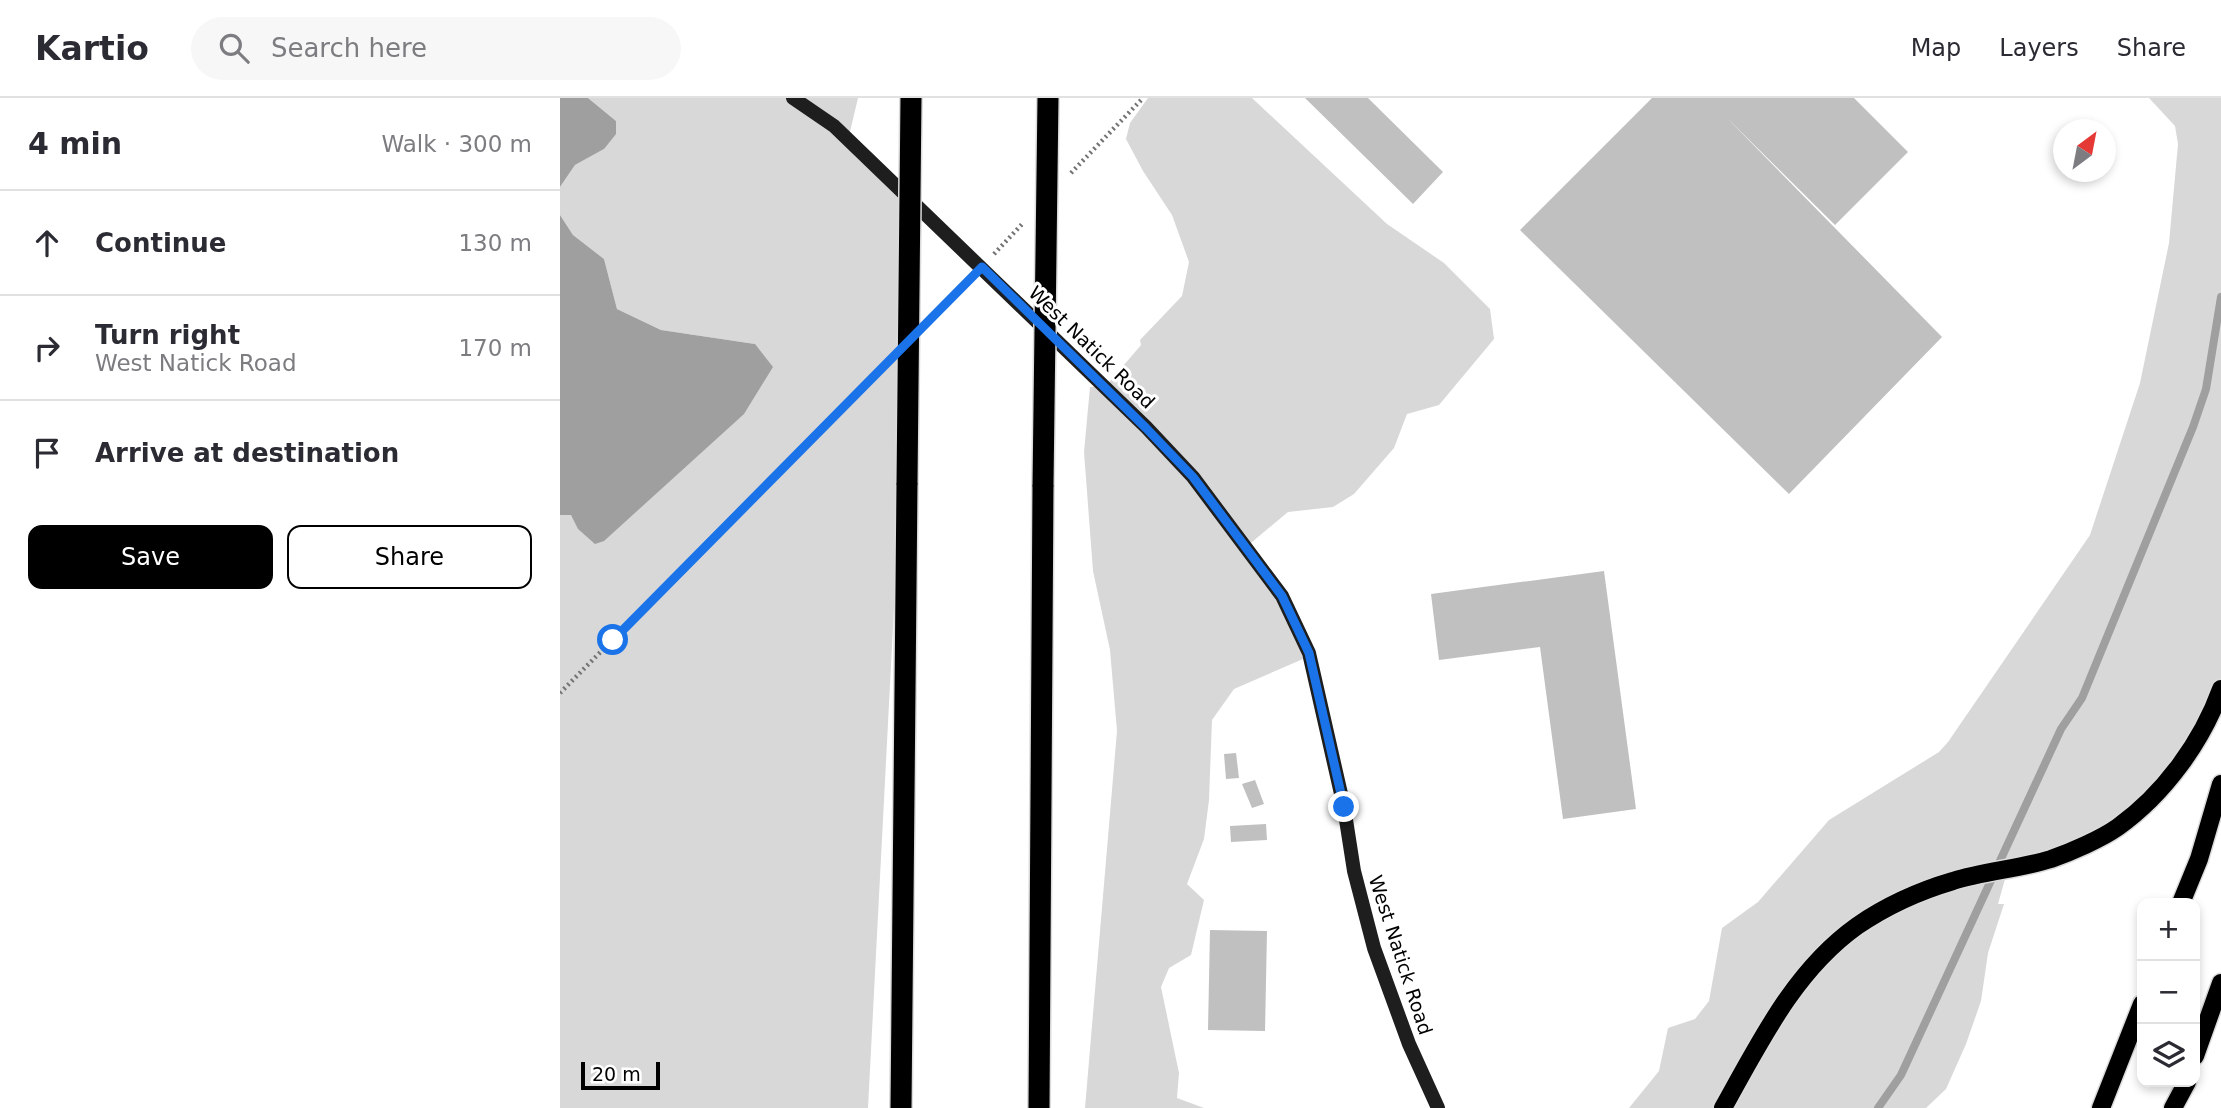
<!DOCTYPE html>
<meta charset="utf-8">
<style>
:root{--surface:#fff;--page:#f7f7f7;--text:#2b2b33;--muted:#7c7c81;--line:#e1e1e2;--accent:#000}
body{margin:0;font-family:"DejaVu Sans",sans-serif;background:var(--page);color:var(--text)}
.controls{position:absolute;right:21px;bottom:21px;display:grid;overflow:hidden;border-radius:14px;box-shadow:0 4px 10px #0003}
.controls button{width:63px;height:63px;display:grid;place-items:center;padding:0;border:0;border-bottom:2px solid var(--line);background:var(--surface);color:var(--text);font:35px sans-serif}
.compass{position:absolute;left:1493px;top:21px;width:63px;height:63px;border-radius:50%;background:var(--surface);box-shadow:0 4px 10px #0003;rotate:32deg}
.scale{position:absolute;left:21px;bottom:18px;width:79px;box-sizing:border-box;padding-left:7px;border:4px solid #000;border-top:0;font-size:19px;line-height:24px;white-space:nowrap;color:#000;-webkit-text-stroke:5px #fff;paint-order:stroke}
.stop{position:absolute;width:21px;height:21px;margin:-16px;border:5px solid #1a73e8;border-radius:50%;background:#fff}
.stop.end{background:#1a73e8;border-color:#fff;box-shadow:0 2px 7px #0008}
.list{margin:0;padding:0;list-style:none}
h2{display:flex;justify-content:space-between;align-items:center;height:91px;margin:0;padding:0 28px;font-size:30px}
h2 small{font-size:23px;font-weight:400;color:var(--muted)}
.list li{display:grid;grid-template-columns:46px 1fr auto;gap:21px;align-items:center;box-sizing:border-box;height:105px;padding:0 28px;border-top:2px solid var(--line)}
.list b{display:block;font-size:26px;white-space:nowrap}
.list p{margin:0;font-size:23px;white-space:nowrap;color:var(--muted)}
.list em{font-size:23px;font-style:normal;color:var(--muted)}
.actions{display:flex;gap:14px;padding:21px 28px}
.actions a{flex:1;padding:16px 0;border:2px solid var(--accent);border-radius:14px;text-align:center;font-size:24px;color:var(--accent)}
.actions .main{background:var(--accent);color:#fff}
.icon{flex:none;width:38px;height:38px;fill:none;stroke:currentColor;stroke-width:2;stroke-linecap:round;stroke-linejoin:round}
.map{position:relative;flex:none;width:1661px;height:1010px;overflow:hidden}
header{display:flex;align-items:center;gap:42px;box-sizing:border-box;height:98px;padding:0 35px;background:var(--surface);border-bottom:2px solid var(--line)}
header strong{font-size:33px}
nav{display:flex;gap:38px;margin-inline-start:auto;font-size:24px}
.search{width:490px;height:63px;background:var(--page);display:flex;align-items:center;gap:18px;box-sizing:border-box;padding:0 24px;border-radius:38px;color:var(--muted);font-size:26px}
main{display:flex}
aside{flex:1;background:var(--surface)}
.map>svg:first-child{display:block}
.green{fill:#d8d8d8}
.water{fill:#9f9f9f}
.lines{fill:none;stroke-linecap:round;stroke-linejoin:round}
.stream{stroke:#9f9f9f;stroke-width:8}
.building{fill:#c0c0c0}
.primary-casing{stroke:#dbdbdb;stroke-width:21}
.highway-casing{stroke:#dbdbdb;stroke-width:24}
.path{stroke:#737373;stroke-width:4.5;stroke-dasharray:2 3.5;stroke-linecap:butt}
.secondary{stroke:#1e1e1e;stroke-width:14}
.primary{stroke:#000;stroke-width:18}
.highway{stroke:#000;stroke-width:21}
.highway-bridge-casing{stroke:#dbdbdb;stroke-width:24;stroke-linecap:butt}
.highway-bridge{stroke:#000;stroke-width:21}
.route{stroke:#1a73e8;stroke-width:9}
.labels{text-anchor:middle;stroke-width:6;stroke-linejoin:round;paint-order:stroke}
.street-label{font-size:19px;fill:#000;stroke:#fff}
</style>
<header>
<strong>Kartio</strong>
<div class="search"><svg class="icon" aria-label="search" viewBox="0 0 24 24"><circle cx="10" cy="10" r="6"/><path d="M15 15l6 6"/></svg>Search here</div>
<nav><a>Map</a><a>Layers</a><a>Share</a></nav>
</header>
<main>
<aside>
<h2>4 min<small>Walk · 300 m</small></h2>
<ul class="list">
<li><svg class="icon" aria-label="ahead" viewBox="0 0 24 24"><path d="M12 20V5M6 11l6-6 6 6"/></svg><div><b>Continue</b></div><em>130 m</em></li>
<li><svg class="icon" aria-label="right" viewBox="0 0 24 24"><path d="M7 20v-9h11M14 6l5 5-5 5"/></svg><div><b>Turn right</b><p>West Natick Road</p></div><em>170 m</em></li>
<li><svg class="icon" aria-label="arrive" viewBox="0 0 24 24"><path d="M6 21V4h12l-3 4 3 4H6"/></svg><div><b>Arrive at destination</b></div></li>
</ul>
<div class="actions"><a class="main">Save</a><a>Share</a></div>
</aside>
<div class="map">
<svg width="1661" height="1010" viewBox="0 0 1661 1010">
<rect width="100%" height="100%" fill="#fff"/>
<g class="green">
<polygon points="28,0 298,0 288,42 352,104 349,221 308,1010 0,1010 0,417 11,416 18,430 195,246 101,232 57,211 44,161 13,137 0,117 0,89 15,67 44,51 56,23"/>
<path d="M588 0H692L827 126 884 165 930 211 934 241 879 307 847 316 834 350 794 396 773 409 728 414 686 449 683 453C704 485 735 523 743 561L674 591 652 622 649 702 644 741 627 786 644 802 631 857 609 870 601 889 619 975 617 1000 644 1010H525L557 633 550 552 533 473 524 354 530 289 546 288 581 247 580 242 622 198 629 164 612 117 583 73 566 41 570 25Z"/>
<polygon points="1589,0 1661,0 1661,595 1654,614 1563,723 1444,775 1445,781 1438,806 1444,806 1428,855 1421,903 1406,946 1386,991 1366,1010 1069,1010 1099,973 1108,930 1135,921 1149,903 1162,830 1198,804 1269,722 1379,654 1388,644 1530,437 1580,285 1609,145 1618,46 1615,28"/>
</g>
<g class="water">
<polygon points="0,0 28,0 56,23 56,36 44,51 15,67 0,89"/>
<polygon points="0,117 13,137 44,161 57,211 101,232 195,246 213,269 184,316 44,443 35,446 18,431 11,417 0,417"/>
</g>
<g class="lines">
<polyline class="stream" points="1318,1010 1341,977 1501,631 1522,600 1633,329 1646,291 1661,199"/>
</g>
<g class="building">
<polygon points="745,0 808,0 883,74 853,106"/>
<polygon points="1092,0 1294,0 1348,54 1275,127 1166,19 1382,239 1229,396 960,132"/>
<polygon points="1044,473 1076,711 1003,721 980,549 879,562 871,496"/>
<polygon points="676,655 679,680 666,681 664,656"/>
<polygon points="695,682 704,706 692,710 682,686"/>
<polygon points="706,726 707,742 671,744 670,728"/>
<polygon points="650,832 707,833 705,933 648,932"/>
</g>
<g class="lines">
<defs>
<g id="primary">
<polyline points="1621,805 1639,761 1661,686"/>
<polyline points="1635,958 1661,885"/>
<path d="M1163 1010C1200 944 1234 873 1297 828 1326 808 1359 793 1393 783 1424 773 1459 771 1491 761 1511 754 1541 741 1558 729 1604 696 1642 644 1661 591"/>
<polyline points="1541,1010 1582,906"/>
<polyline points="1613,1010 1627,984"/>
</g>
<g id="highway">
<polyline points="341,1010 347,385"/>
<polyline points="479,1010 483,387"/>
</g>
</defs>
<use href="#primary" class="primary-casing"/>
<use href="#highway" class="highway-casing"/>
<g class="path">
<polyline points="511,75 583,0"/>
<polyline points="434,156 464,124"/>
<polyline points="372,218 408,182"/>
<polyline points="0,595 324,267"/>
</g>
<polyline class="secondary" points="233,0 274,28 586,329 633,379 722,498 749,555 784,709 794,773 814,850 849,946 878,1010"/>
<use href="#primary" class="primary"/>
<use href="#highway" class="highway"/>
<defs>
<g id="highway-bridge">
<polyline points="347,385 351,0"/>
<polyline points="483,387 488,0"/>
</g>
</defs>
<use href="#highway-bridge" class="highway-bridge-casing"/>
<use href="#highway-bridge" class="highway-bridge"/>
</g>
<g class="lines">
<polyline class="route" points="53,542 422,169 586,330 633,379 722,498 749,555 784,709"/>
</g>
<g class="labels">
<g class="street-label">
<text transform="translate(532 249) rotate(44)" y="7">West Natick Road</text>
<text transform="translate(841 857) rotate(72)" y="7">West Natick Road</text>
</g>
</g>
</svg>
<div class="controls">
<button>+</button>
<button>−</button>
<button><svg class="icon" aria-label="layers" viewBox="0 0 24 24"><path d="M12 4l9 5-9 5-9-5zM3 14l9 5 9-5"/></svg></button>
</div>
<svg class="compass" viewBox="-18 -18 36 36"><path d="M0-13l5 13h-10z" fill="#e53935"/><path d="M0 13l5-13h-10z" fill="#7c7c81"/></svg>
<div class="scale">20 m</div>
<div class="stop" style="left:53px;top:542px"></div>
<div class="stop end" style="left:784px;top:709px"></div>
</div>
</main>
